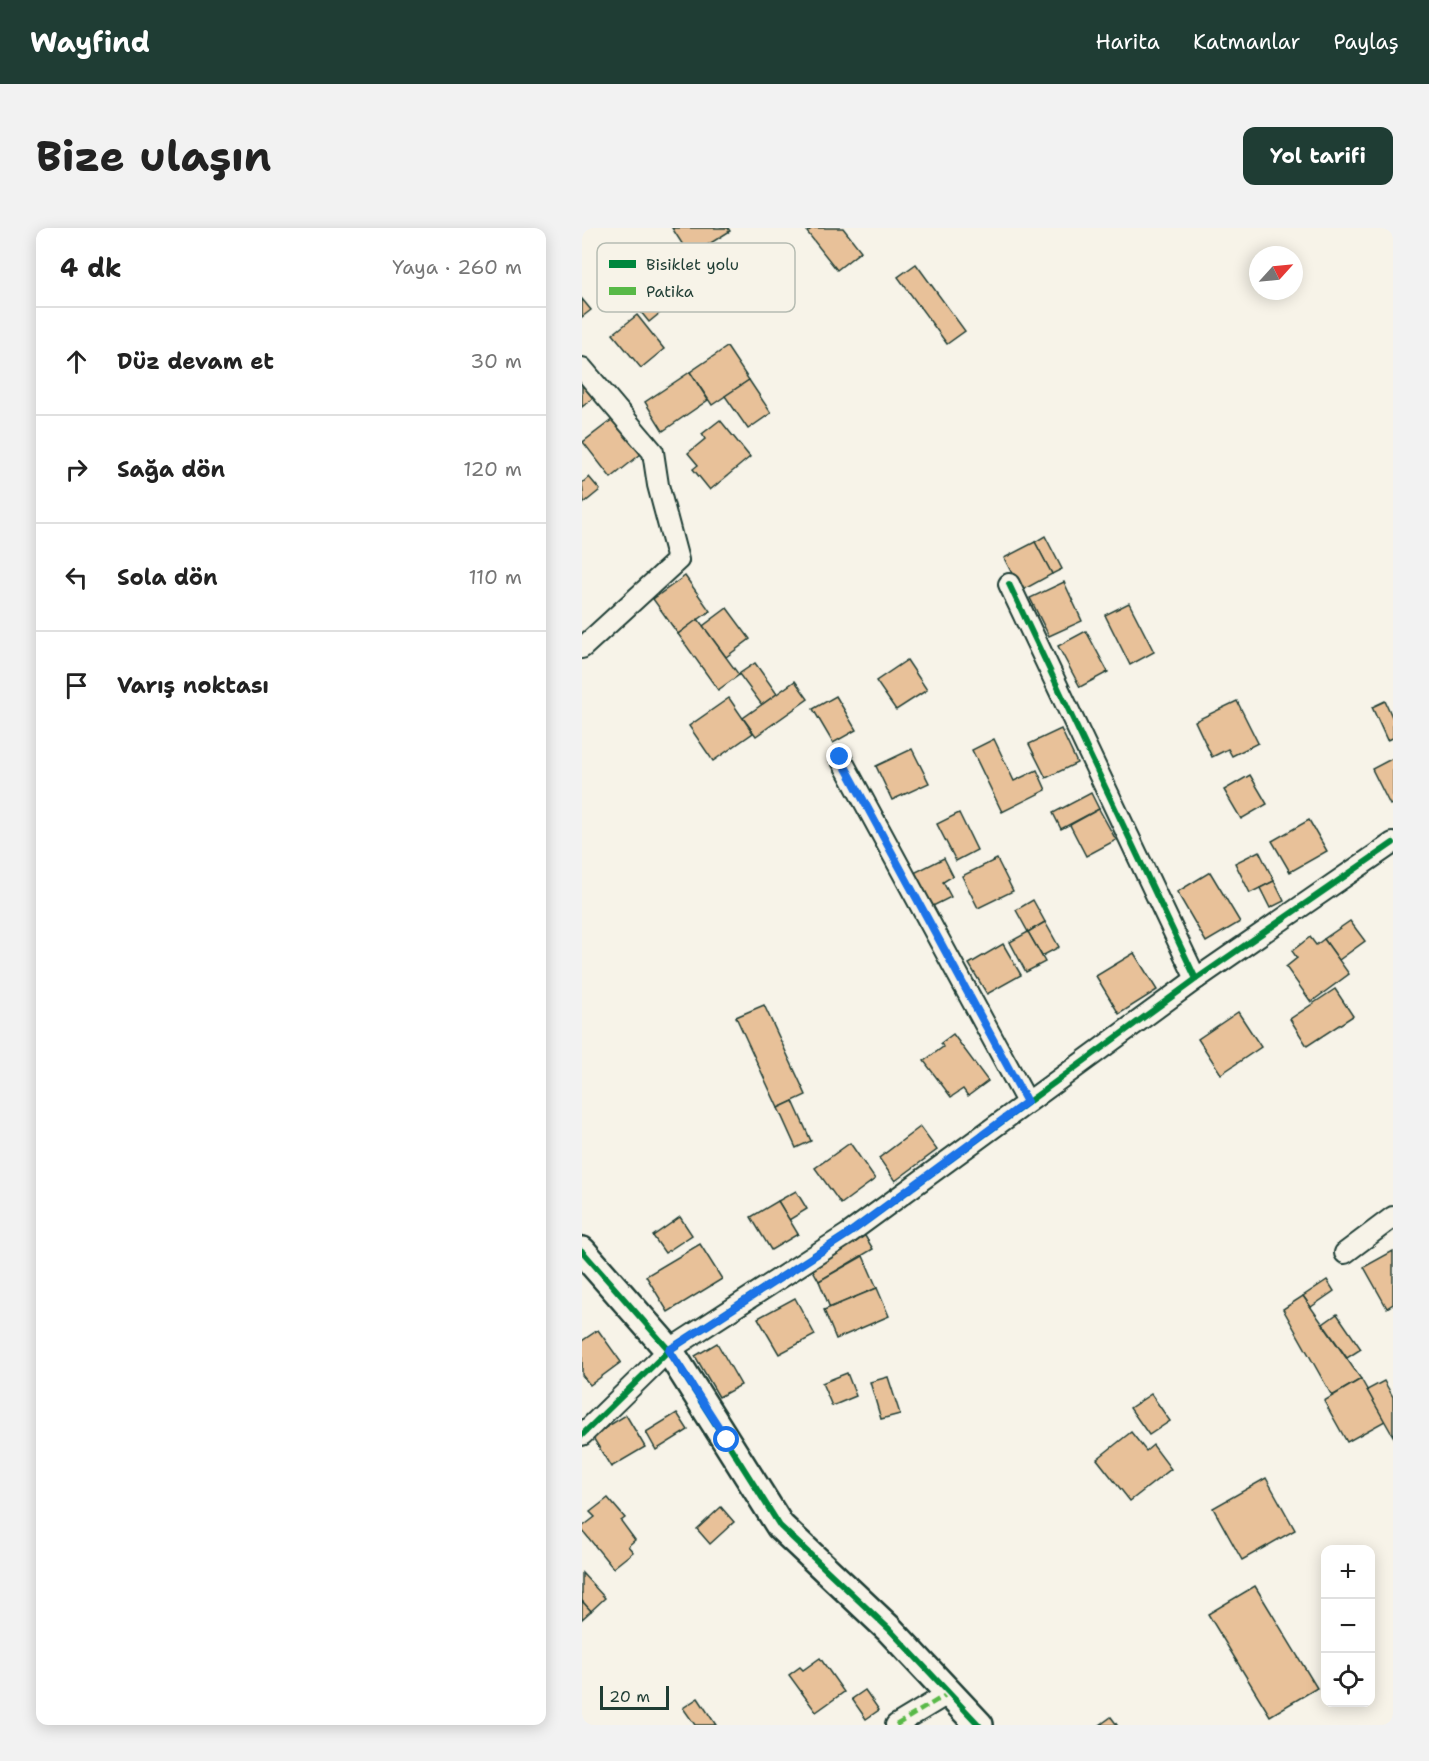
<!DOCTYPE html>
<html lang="tr">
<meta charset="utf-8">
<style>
:root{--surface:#fff;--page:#f2f2f2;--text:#222;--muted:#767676;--line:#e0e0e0;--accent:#1f3d34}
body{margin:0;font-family:"Shantell Sans",sans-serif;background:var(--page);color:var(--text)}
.controls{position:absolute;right:18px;bottom:18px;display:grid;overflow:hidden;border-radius:12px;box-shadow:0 3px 15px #0003}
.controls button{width:54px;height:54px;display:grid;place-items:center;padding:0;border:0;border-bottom:2px solid var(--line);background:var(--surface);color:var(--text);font:30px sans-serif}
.compass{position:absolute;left:667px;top:18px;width:54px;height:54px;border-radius:50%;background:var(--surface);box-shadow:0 3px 15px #0003;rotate:63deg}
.scale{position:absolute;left:18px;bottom:15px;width:69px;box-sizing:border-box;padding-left:6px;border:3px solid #1f3d34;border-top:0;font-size:16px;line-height:21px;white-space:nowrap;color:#1f3d34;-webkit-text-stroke:4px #f7f3e8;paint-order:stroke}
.stop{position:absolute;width:18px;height:18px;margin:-14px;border:4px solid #1a73e8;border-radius:50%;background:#fff}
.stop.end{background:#1a73e8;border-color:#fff;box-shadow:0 2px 6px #0008}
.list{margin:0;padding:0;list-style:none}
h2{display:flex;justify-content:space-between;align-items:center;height:78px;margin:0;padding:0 24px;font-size:26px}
h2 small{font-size:20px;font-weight:400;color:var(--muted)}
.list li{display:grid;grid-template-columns:39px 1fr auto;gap:18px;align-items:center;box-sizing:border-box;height:108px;padding:0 24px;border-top:2px solid var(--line)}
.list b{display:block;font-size:22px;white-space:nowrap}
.list em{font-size:20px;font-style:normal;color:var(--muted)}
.icon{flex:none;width:33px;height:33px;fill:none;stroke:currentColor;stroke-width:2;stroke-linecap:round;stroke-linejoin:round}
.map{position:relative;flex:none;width:811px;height:1497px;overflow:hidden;border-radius:12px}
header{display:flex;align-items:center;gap:36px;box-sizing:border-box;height:84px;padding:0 30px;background:var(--accent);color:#fff}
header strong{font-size:28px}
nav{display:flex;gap:33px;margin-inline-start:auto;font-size:21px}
.intro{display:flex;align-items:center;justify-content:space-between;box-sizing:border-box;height:144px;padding:0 36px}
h1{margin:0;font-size:42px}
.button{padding:15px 27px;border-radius:12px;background:var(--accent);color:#fff;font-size:21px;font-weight:700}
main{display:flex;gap:36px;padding:0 36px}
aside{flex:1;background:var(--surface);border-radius:12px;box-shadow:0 3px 15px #0003}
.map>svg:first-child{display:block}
.building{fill:#e8c199;stroke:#1f3d34;stroke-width:1.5}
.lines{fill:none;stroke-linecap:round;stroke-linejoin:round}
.street-casing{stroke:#1f3d34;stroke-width:24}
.secondary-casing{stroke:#1f3d34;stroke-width:32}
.street{stroke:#f7f3e8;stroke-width:20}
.secondary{stroke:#f7f3e8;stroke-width:27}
.quiet{stroke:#58b947;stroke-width:4.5;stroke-dasharray:9 4.5;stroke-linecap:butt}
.cycleway-casing{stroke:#f7f3e8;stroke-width:10}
.cycleway{stroke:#00873e;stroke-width:6}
.route{stroke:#1a73e8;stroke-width:8}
.key{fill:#f7f3e8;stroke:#b6bcb2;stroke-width:1.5}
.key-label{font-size:16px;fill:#1f3d34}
</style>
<header>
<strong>Wayfind</strong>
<nav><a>Harita</a><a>Katmanlar</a><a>Paylaş</a></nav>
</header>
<div class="intro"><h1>Bize ulaşın</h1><a class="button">Yol tarifi</a></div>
<main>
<aside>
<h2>4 dk<small>Yaya · 260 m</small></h2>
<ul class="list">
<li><svg class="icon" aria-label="ahead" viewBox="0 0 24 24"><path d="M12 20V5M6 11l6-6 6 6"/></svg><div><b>Düz devam et</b></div><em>30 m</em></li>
<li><svg class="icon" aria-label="right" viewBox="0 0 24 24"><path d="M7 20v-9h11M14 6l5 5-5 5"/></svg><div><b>Sağa dön</b></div><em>120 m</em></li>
<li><svg class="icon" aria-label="left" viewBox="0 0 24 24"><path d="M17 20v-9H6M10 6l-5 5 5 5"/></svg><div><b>Sola dön</b></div><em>110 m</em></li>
<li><svg class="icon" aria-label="arrive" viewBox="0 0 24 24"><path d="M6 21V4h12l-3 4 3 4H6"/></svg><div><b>Varış noktası</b></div></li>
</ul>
</aside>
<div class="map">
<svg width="811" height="1497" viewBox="0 0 811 1497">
<rect width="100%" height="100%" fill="#f7f3e8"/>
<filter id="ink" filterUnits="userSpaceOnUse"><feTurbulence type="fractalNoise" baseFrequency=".0167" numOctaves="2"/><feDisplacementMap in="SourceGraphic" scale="12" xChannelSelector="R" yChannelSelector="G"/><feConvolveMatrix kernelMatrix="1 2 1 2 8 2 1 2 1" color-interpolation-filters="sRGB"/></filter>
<g filter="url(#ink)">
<g class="building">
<polygon points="90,0 146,0 148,3 108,28"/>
<polygon points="231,0 261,0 279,23 255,42 225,4"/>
<polygon points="73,36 99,68 67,94 41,62"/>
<polygon points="334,36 383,103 365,116 316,49"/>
<polygon points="0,71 9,82 0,89"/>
<polygon points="55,87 82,121 59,140 31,106"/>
<polygon points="145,119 167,152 130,177 108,144"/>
<polygon points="108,144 126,172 81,203 63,174"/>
<polygon points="167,152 189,185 166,201 143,168"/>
<polygon points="0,155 11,170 0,179"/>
<polygon points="31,191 59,226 29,250 1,214"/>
<polygon points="138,192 168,229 128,262 111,241 116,237 106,225 123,211 120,206"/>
<polygon points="7,249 18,262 2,275 0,255"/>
<polygon points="463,308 480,341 470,346 453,314"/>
<polygon points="453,314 470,346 439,363 422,330"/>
<polygon points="103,348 128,383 96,406 71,371"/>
<polygon points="482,354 500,393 467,408 448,370"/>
<polygon points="547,375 572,424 548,437 523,387"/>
<polygon points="145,380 168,411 144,429 121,398"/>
<polygon points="116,391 157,447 136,462 96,406"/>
<polygon points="504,403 526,444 498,459 476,418"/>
<polygon points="325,432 345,462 314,482 294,453"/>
<polygon points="173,435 195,466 180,477 157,446"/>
<polygon points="213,453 226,471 174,508 161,490"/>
<polygon points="254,468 274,502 251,515 231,481"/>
<polygon points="147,470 171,505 131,533 107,498"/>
<polygon points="655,473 676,515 650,528 646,521 630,529 613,493"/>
<polygon points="803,473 811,491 811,510 805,512 790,479"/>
<polygon points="479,501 495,535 464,550 447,516"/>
<polygon points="412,511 432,553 455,542 464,562 420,584 390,522"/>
<polygon points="330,521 347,555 310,572 294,538"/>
<polygon points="811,530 811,575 808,577 790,541"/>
<polygon points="668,547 685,576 659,591 642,562"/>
<polygon points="509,565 517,581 479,601 471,585"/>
<polygon points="517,581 534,612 504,628 488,597"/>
<polygon points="377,585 395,622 374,633 355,596"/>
<polygon points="727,592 745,623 708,644 690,613"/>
<polygon points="677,623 692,653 668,665 653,635"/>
<polygon points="362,630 371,648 361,654 369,669 347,680 330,646"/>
<polygon points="415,631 431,663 396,680 380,648"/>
<polygon points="628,644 658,694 624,714 595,664"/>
<polygon points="692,653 702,673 688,680 678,660"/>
<polygon points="451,672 463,694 446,704 434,682"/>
<polygon points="768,693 783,713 757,732 742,711"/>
<polygon points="463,694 477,719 460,728 446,704"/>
<polygon points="446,704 463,734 444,744 428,714"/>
<polygon points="728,709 734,717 742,711 767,746 729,774 704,739 715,730 710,723"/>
<polygon points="421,716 439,747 405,766 387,736"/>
<polygon points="552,725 575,762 537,786 514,748"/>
<polygon points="753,761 771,788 725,818 708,791"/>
<polygon points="182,777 224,867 196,880 154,789"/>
<polygon points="656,784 679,819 639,846 616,811"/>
<polygon points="371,806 406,853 386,868 381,861 369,869 342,833 361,819 359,815"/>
<polygon points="211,873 229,913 214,920 196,880"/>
<polygon points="338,899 355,922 313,953 297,930"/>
<polygon points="268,915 293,951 259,976 233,940"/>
<polygon points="214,963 225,981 207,992 196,973"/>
<polygon points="196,973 216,1006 189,1022 169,989"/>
<polygon points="98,989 110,1007 83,1025 71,1008"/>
<polygon points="280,1003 291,1021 237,1053 228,1037"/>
<polygon points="118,1016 140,1051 86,1084 64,1048"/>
<polygon points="811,1023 811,1076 805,1080 782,1039"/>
<polygon points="281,1028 295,1060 248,1080 237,1053"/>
<polygon points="745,1052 752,1063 729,1079 721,1068"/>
<polygon points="295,1060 307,1088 254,1111 242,1082"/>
<polygon points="721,1068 779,1151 750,1168 701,1081"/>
<polygon points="213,1070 233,1107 197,1126 176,1090"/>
<polygon points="755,1086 779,1121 765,1130 741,1096"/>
<polygon points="16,1102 39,1134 8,1157 0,1147 0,1113"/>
<polygon points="135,1115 159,1157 137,1169 113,1128"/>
<polygon points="265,1145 274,1168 250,1178 240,1155"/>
<polygon points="306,1149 318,1186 299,1191 288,1154"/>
<polygon points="779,1151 803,1193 765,1214 742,1173"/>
<polygon points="802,1153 811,1169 811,1208 785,1162"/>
<polygon points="569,1166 588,1193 567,1207 548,1180"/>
<polygon points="95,1185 106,1202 74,1222 64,1204"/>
<polygon points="44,1187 63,1219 29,1239 10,1208"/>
<polygon points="549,1204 564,1223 571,1217 589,1241 548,1273 515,1231"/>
<polygon points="684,1250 713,1302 660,1332 631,1280"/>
<polygon points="26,1270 43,1290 39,1293 53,1312 46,1318 51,1324 31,1340 0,1302 0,1299 13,1289 8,1284"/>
<polygon points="139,1279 152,1294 128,1316 115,1301"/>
<polygon points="0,1345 23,1370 9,1383 0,1373"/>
<polygon points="673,1358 735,1460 688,1488 626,1386"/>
<polygon points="0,1373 9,1383 0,1391"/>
<polygon points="238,1430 262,1464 234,1484 207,1447 218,1439 221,1442"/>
<polygon points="283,1462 297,1482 284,1491 270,1471"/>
<polygon points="116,1470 134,1497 113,1497 101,1480"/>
<polygon points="529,1489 535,1497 518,1497"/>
</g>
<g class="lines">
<defs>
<g id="street">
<polyline points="0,140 71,224 76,257 96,332 0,420"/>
<polyline points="427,356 614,751"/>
<polyline points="258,529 445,874"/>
<polyline points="763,1025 811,989"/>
<polyline points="0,1207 87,1122 266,1006 614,751 811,615"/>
<polyline points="314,1497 367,1465"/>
</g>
<polyline id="secondary" points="0,1023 87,1122 198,1298 307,1401 397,1497"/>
</defs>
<use href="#street" class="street-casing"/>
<use href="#secondary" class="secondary-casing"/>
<use href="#street" class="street"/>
<use href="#secondary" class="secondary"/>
<polyline class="quiet" points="314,1497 367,1465"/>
<defs>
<g id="cycleway">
<polyline points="427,356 614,751"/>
<polyline points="0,1023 87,1122 198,1298 307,1401 397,1497"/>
<polyline points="0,1207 87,1122 266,1006 614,751 811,615"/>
</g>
</defs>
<use href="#cycleway" class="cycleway-casing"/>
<use href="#cycleway" class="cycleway"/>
</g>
</g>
<g class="lines" filter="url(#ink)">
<polyline class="route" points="145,1212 87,1122 266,1006 445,874 258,529"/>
</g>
<rect x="15" y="15" width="198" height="69" rx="9" class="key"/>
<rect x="27" y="32" width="27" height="8" fill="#00873e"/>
<rect x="27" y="59" width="27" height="8" fill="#58b947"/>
<g class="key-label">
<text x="64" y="42">Bisiklet yolu</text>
<text x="64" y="69">Patika</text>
</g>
</svg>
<div class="controls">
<button>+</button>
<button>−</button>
<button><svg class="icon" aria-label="locate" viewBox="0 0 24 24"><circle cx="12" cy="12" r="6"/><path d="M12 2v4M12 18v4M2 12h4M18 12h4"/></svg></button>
</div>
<svg class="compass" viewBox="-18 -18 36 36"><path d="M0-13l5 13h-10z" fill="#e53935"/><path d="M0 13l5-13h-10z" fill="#767676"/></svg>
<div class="scale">20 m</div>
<div class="stop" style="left:145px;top:1212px"></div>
<div class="stop end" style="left:258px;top:529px"></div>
</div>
</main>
